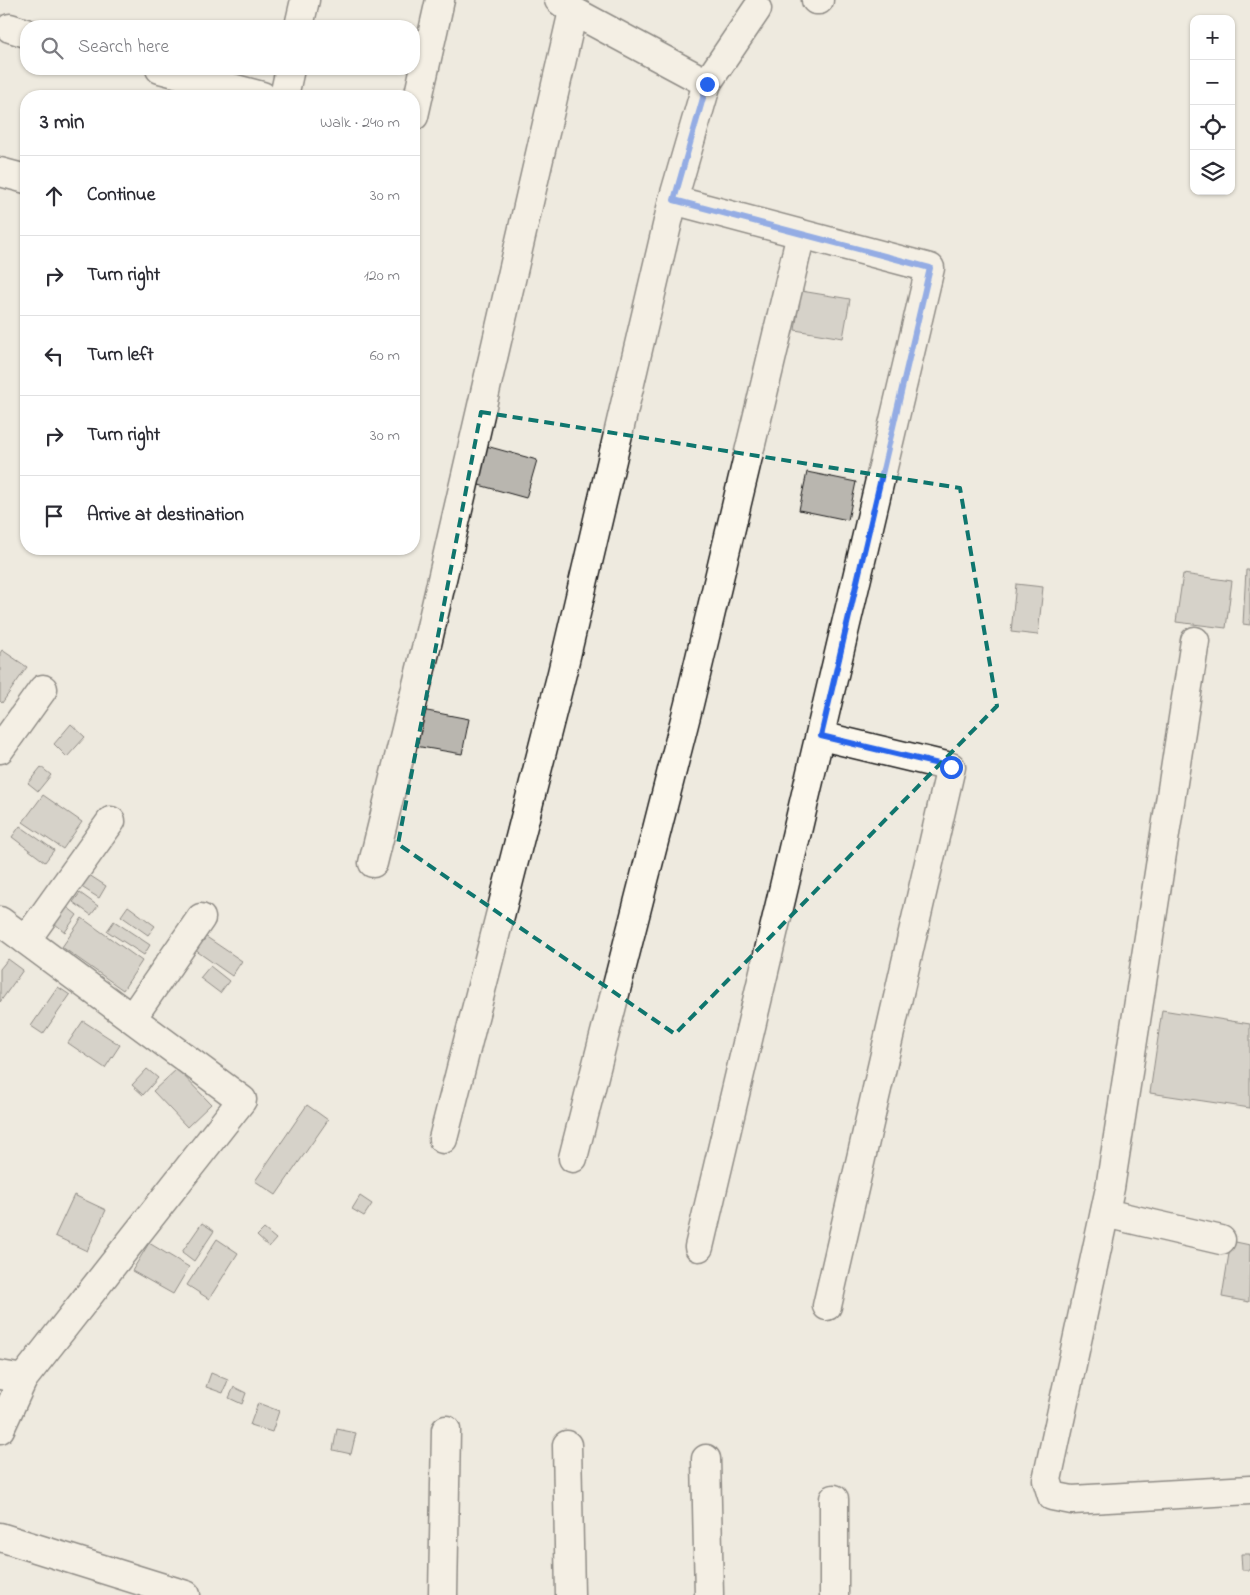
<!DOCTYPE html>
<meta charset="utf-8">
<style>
:root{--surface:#fff;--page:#f7f7f7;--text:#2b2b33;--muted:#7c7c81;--line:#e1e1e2}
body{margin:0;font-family:"Indie Flower",sans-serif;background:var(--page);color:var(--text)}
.controls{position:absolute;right:15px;top:15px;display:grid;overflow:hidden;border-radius:10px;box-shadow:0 1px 4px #0004}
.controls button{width:45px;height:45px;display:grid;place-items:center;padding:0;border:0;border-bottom:1px solid var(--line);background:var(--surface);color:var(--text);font:25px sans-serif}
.stop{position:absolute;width:15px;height:15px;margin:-11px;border:4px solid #2563eb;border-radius:50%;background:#fff}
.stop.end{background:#2563eb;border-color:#fff;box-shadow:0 1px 5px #0008}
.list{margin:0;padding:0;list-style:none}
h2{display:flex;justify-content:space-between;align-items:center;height:65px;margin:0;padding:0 20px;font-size:21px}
h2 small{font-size:16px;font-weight:400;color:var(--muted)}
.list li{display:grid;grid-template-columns:32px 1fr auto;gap:15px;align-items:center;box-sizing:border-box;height:80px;padding:0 20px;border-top:1px solid var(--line)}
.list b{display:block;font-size:19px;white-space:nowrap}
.list em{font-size:16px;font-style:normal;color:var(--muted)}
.icon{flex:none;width:28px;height:28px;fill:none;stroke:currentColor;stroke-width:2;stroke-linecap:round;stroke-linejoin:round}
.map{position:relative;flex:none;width:1250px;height:1595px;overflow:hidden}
.search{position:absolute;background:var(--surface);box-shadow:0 1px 4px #0004;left:20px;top:20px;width:400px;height:55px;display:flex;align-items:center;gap:12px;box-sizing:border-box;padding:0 18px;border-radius:20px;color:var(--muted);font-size:19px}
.panel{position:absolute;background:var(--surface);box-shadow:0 1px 4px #0004;left:20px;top:90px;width:400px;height:465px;border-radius:20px}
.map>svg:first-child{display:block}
.building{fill:#b9b6af;stroke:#1c1c1c}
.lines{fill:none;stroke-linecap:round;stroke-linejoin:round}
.minor-casing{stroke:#1c1c1c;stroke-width:31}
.minor{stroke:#fbf7ec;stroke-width:28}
.route{stroke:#2563eb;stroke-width:6}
.marked{fill:none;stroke:#0f766e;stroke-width:4;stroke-dasharray:10 6;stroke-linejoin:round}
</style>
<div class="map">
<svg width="1250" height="1595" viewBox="0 0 1250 1595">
<rect width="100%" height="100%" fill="#eeeadf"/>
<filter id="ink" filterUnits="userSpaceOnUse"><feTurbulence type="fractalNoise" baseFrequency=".02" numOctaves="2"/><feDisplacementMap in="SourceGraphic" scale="10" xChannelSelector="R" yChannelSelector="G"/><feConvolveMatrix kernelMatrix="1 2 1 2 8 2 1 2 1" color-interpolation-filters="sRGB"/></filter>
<g filter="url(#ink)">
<g class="building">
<polygon points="801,291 850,299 843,338 795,330"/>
<polygon points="479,444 537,460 526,498 468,482"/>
<polygon points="807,472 856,482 848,520 799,510"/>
<polygon points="1246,570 1250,570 1250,625 1243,624"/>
<polygon points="1183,574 1232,581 1226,628 1176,622"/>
<polygon points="1016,584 1043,587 1038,635 1011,632"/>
<polygon points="2,650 27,667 2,703 0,701 0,653"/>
<polygon points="422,710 469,719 462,754 415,746"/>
<polygon points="71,724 85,737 67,757 54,744"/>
<polygon points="41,767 51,775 38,791 28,783"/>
<polygon points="43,795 82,822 63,849 23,822"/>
<polygon points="20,826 54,850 45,862 12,837"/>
<polygon points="83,871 106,886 99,898 75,883"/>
<polygon points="80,893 98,906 91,915 73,902"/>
<polygon points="62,903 77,915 65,932 50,920"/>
<polygon points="128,906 155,926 148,935 121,916"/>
<polygon points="82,918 142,961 123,990 62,947"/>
<polygon points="114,921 150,945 144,955 107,931"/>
<polygon points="205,936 242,961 232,976 195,950"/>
<polygon points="8,959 23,970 0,1002 0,969"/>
<polygon points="210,966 229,981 220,993 200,978"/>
<polygon points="58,987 70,995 43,1034 31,1026"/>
<polygon points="1162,1010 1250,1024 1250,1108 1150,1093"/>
<polygon points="83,1021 120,1045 105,1068 68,1043"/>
<polygon points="147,1069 158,1078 143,1095 132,1085"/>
<polygon points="177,1069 211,1104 187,1127 153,1091"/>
<polygon points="307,1105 328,1120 276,1195 255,1181"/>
<polygon points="74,1195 106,1210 87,1251 55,1236"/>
<polygon points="360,1196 372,1204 364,1216 352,1209"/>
<polygon points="202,1223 214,1231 194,1261 182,1252"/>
<polygon points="264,1229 276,1239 269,1247 257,1236"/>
<polygon points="217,1239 238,1253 209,1299 187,1285"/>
<polygon points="1231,1241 1250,1245 1249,1302 1222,1297"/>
<polygon points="149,1243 189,1267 173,1294 132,1271"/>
<polygon points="211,1373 228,1380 223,1393 206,1387"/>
<polygon points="234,1387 246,1393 242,1404 229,1398"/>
<polygon points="258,1403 279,1411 272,1432 250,1425"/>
<polygon points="337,1429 356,1433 351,1454 333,1450"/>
<polygon points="1241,1554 1250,1554 1250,1570 1242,1570"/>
</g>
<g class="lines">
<defs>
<g id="minor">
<polyline points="559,0 573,11 707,83 673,200"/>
<polyline points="816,0 819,0"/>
<polyline points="299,26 305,0"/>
<polyline points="10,28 26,33"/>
<polyline points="160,69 262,96"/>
<polyline points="707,83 757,9"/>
<polyline points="284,96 290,69"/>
<polyline points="414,116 440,0"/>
<polyline points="0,172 26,179"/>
<polyline points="1195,641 1110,1188 1047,1480 1052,1496 1072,1500 1250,1490"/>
<polyline points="821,736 951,767 827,1306"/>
<polyline points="0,749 43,689"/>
<polyline points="373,863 428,640 573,11"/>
<polyline points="0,921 242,1100 23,1379 0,1429"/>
<polyline points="26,940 111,821"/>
<polyline points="132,1018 201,918"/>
<polyline points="443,1139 562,673 673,200 930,268 699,1247"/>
<polyline points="573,1158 689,704 801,234"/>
<polyline points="1105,1213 1221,1240"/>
<polyline points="0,1375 23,1379"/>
<polyline points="567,1445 570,1595"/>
<polyline points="706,1459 709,1595"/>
<polyline points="834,1499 834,1595"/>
<polyline points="0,1537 186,1595"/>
<polyline points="443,1595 446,1430"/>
</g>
</defs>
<use href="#minor" class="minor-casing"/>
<use href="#minor" class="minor"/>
</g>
</g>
<g class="lines" filter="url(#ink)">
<polyline class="route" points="707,84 674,200 930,268 821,736 951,767"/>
</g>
<path d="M0 0H1250V1595H0ZM481 412 960 488 997 706 675 1034 398 844Z" fill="#eeeadf" fill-opacity=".55" fill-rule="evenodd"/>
<path class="marked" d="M481 412 960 488 997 706 675 1034 398 844Z"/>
</svg>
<div class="controls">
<button>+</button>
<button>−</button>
<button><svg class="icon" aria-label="locate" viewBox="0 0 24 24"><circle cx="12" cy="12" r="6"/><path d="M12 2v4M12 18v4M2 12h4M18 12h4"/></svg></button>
<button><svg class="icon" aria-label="layers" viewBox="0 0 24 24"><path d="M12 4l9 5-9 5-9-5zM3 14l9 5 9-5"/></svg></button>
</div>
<div class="stop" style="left:951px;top:767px"></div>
<div class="stop end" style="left:707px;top:84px"></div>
<div class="search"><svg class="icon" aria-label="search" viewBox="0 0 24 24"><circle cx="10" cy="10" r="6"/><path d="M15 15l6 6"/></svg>Search here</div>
<section class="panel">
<h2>3 min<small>Walk · 240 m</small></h2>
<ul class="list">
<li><svg class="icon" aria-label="ahead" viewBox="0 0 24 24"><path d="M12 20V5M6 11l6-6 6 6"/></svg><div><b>Continue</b></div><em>30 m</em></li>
<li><svg class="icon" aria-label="right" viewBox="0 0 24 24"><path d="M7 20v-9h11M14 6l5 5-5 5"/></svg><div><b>Turn right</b></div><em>120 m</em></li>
<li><svg class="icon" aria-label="left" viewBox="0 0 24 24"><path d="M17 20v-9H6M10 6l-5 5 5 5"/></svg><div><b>Turn left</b></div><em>60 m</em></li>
<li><svg class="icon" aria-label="right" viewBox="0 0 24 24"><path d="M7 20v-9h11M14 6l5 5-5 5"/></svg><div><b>Turn right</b></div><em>30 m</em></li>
<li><svg class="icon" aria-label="arrive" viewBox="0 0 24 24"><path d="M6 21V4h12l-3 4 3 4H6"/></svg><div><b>Arrive at destination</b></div></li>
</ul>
</section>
</div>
